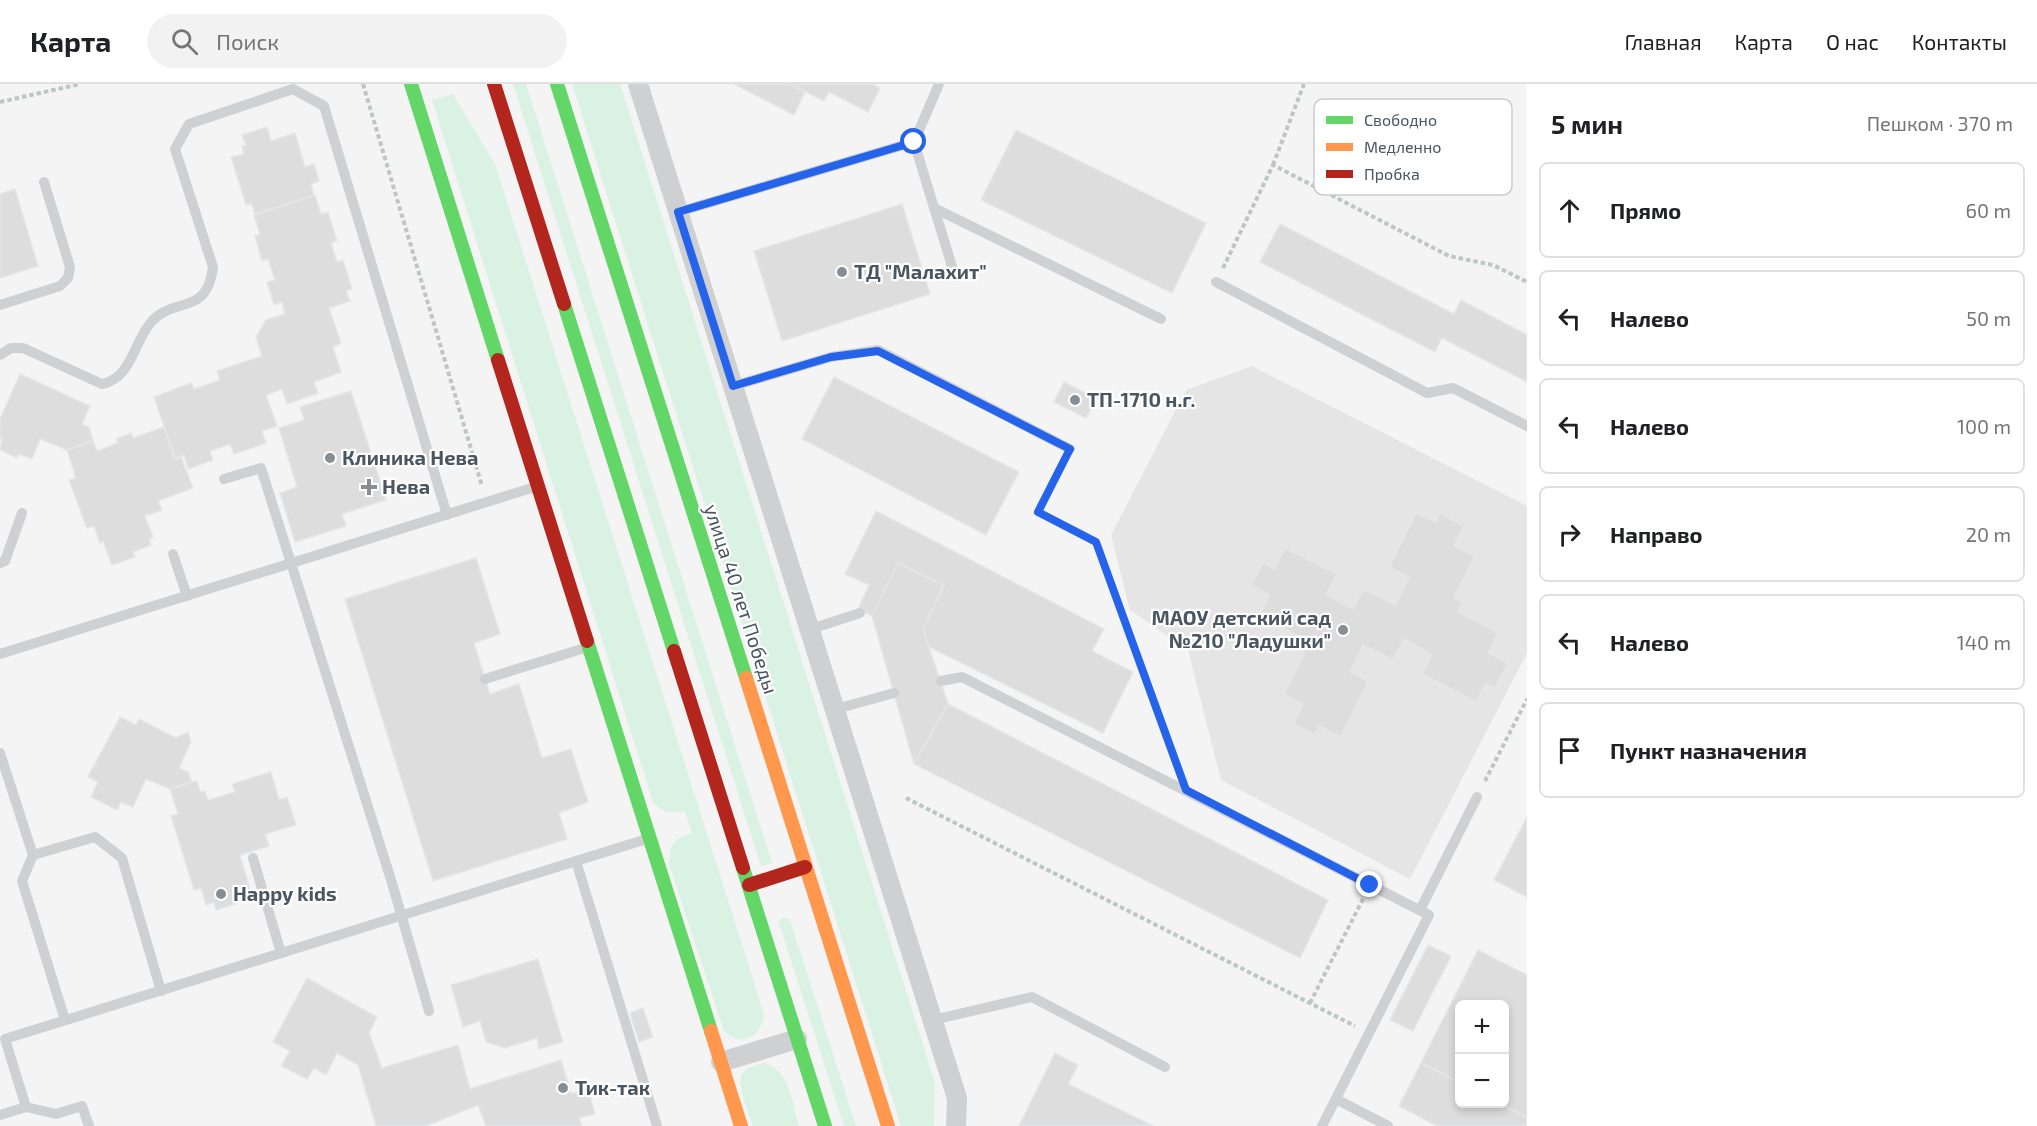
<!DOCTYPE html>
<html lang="ru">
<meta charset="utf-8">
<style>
:root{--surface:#fff;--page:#f2f2f2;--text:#202124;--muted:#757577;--line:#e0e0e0}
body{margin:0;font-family:"Exo 2",sans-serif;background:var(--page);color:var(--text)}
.controls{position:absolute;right:18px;bottom:18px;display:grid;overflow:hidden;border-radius:9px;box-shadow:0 3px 9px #0003}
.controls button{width:54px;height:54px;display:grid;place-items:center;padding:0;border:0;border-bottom:2px solid var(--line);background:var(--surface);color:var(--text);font:30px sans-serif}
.stop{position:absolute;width:18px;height:18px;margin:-14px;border:4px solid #2563eb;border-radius:50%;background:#fff}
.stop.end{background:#2563eb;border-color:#fff;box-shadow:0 2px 6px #0008}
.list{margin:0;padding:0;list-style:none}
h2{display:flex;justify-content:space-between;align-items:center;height:78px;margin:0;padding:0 24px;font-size:26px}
h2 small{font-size:20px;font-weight:400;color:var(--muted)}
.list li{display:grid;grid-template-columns:39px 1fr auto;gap:18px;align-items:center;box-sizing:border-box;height:96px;margin:0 12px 12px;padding:0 12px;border:2px solid var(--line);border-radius:9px}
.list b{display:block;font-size:22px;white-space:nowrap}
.list em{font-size:20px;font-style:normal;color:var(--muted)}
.icon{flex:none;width:33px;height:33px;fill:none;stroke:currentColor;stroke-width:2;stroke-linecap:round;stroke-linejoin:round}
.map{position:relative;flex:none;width:1527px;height:1042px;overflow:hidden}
header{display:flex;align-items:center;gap:36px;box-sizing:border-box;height:84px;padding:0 30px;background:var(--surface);border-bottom:2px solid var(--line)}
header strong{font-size:28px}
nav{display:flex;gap:33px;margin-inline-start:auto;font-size:21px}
.search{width:420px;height:54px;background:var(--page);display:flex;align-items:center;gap:15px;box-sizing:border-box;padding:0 21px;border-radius:33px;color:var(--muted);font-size:22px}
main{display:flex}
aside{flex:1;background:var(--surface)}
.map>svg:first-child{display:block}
.education{fill:#e6e5e6}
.green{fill:#d9f2e3}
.building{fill:#ddddde;stroke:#e5e6e7;stroke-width:1.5}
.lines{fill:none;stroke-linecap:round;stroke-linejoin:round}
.path{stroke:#bcc7c4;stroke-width:4;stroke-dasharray:4.5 3;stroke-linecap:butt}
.lane{stroke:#ced0d2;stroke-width:10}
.street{stroke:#ced0d2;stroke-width:20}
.fast{stroke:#63d668;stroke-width:14}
.slow{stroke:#ff974d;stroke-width:14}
.jam{stroke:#b3261e;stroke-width:14}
.route{stroke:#2563eb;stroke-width:8}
.poi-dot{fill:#868d94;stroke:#fff;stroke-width:2}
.labels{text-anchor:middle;stroke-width:4.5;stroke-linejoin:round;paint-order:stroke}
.poi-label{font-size:20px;font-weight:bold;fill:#4a5661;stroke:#fff;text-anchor:start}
.street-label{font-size:20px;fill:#4a5661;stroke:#fff}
.key{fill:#fff;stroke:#c9ccd0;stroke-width:1.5}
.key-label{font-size:16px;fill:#4a5661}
</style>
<header>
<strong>Карта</strong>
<div class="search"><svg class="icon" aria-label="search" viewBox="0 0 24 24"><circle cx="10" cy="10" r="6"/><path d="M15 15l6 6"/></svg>Поиск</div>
<nav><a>Главная</a><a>Карта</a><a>О нас</a><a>Контакты</a></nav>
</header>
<main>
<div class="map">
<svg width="1527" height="1042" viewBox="0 0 1527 1042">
<rect width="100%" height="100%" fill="#f4f4f4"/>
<polygon class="education" points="1252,282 1527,422 1527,569 1410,795 1221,696 1188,566 1130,526 1111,451 1186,306"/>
<g class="green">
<polygon points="513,0 526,0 772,779 761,782"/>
<polygon points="572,0 620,0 935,999 934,1042 901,1042"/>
<path d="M453 10 495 80 764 930C762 953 741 964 724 947L669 780C670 760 673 755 692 749L685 727C669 728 664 731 653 718L432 16Z"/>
<polygon points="784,833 790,836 856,1042 844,1042 779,839 779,836"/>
<path d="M764 979C790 986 792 1019 799 1042H753C749 1030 736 1001 742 990 747 983 757 981 764 979Z"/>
</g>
<g class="building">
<polygon points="734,0 790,0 805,8 794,31"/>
<polygon points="790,0 872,0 880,4 868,28 829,8 824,17"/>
<polygon points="267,43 271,57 295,49 305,83 314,80 319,97 311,100 314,112 255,130 252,120 246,121 231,73 244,70 242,62 246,61 242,51"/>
<polygon points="1016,46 1206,139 1172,209 981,116"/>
<polygon points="15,105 38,182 0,194 0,110"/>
<polygon points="315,111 321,130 328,128 337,157 331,159 337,178 343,176 352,205 346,207 350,217 329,224 341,259 333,263 341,288 314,298 318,309 287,320 282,305 266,311 277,342 262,347 266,359 234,370 230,360 210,367 213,376 188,385 184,371 175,374 154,313 191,299 194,305 220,296 217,287 262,272 256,253 266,236 285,230 282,218 274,221 267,198 275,196 268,175 262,177 255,152 260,150 254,131"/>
<polygon points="902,120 930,210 782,257 754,167"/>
<polygon points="1280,140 1454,230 1461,216 1527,251 1527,298 1442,254 1435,268 1260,178"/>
<polygon points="20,290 90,322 82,340 89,343 93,357 67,366 40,355 32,375 19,370 17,374 0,366 2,355 0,354 0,335"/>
<polygon points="834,293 1019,388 986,451 802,355"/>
<polygon points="1064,298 1097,315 1086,334 1054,318"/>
<polygon points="351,307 386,416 342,430 346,442 295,458 280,409 297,403 279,344 304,336 300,323"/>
<polygon points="164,343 175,375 181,373 193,404 158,417 162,426 145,432 153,453 149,455 151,461 133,468 135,473 112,481 103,457 100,459 94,442 87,444 69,396 76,394 67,366 93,357 97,367 118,359 116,355 131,349 133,354"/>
<polygon points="876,427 1104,545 1092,567 1133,588 1103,649 929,563 923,545 944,501 898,479 872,532 858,525 869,501 845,490"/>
<polygon points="1416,429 1436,438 1440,429 1464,442 1454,462 1475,472 1454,514 1463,518 1458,528 1498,549 1488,569 1508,579 1495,604 1486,599 1476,618 1422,590 1432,570 1404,555 1393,576 1363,561 1350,588 1368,597 1341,653 1319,642 1315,651 1293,640 1303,620 1284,610 1305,569 1296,564 1301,553 1259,532 1270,511 1251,501 1263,479 1274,485 1285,464 1337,490 1326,511 1353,525 1363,505 1395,521 1409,493 1389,483"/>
<polygon points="476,474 500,550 474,559 490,610 519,600 542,674 571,665 588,718 559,729 567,755 433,797 345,515"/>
<polygon points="898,479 944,501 923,545 948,620 914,680 872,532"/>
<polygon points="948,620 1328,816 1300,874 914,680"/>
<polygon points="120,633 136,641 139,635 176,654 188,648 191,658 179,684 188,688 192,698 170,705 146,695 133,723 121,718 117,726 91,713 98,698 88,693"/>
<polygon points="271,688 279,716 287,713 296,741 265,750 269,762 240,771 250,806 236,810 238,819 216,826 214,818 206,821 201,804 194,806 171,732 178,730 170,705 197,697 200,708 205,707 208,716 235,708 232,700"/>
<polygon points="1527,733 1527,813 1494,796"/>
<polygon points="1428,861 1451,872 1413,947 1390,936"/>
<polygon points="1478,866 1527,891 1527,1033 1500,1020 1504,1020 1504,920 1460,920 1460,999 1421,979"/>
<polygon points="538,875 563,958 539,965 537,954 505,964 486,958 480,937 463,943 451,901"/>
<polygon points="307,894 377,933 369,949 382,984 458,961 470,1005 561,976 571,1010 588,1004 595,1030 579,1034 582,1042 486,1042 478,1021 426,1042 376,1042 358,981 337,969 326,991 314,984 307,995 281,982 290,967 273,958"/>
<polygon points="643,924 653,953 639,958 630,929"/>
<polygon points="1055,969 1078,981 1068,1000 1153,1042 1019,1042"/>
<polygon points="1421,979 1460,999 1460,1020 1500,1020 1527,1033 1527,1042 1437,1042 1399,1022"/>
</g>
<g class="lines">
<g class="path">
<polyline points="363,0 482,402"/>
<polyline points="0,18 80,0"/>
<polyline points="1273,81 1304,0"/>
<polyline points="1223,184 1273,81 1449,172 1493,181 1527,198"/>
<polyline points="1063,379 1039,428 1096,458 1178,683"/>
<polyline points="1485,697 1527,615"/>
<polyline points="906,714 1355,942"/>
<polyline points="1310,919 1363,815"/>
</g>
<g class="lane">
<polyline points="939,0 914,58 954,189"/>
<polyline points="934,124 1161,235"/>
<polyline points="678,128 914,58"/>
<polyline points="1216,198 1427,309 1453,304 1527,342"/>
<polyline points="0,221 60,202 68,194 70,183 44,98"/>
<path d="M0 271 11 264H23L102 300C133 293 133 258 152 237 176 212 207 232 213 183L175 65 189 40 293 5 324 22 447 431"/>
<polyline points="733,302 831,273 878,266 1070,365"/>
<polyline points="224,395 261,384 392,799 429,927"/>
<polyline points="173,470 187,512"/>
<polyline points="0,479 5,477 22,429"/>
<polyline points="811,545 860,529"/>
<polyline points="0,570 538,402"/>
<polyline points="485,595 588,563"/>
<polyline points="941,597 962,593 1429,831 1322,1042"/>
<polyline points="836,625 894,609"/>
<polyline points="0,669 33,771 95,753 122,774 161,907"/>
<polyline points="33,771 22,797 65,936"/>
<polyline points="253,774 281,869"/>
<polyline points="576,777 657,1042"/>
<polyline points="1420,826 1477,713"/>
<polyline points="933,936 1032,913 1165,983"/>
<polyline points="1336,1015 1388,1042"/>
<polyline points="0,1031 26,1023"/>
<polyline points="89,1042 82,1022 56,1030 26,1023 5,955 650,754"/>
</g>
<g class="street">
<polyline points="638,0 957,1014 956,1042"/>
<polyline points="721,978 797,955"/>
</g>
<g class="fast">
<polyline points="411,0 498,276"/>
<polyline points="557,0 746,594"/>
<polyline points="564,220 674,567"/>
<polyline points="587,557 711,947"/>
<polyline points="743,784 825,1042"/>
</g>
<g class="slow">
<polyline points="746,594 888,1042"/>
<polyline points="711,947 741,1042"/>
</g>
<g class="jam">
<polyline points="494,0 564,220"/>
<polyline points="498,276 587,557"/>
<polyline points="674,567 743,784"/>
<polyline points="749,801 805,783"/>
</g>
</g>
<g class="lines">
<polyline class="route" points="914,58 678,128 733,302 831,273 878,267 1070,365 1038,428 1096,458 1186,706 1370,801"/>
</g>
<g class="poi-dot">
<circle cx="842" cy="188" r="6"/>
<circle cx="1075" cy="316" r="6"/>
<circle cx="330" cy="374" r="6"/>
<path d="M366 394h6v6h6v6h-6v6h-6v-6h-6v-6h6z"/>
<circle cx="1343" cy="546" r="6"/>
<circle cx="221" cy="810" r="6"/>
<circle cx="563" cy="1004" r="6"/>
</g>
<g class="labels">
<g class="poi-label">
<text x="854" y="195">ТД "Малахит"</text>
<text x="1087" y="323">ТП-1710 н.г.</text>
<text x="342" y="381">Клиника Нева</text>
<text x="382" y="410">Нева</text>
<text x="1331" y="541" text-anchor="end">МАОУ детский сад<tspan x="1331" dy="23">№210 "Ладушки"</tspan></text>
<text x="233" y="817">Happy kids</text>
<text x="575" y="1011">Тик-так</text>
</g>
<g class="street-label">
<text transform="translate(741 515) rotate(72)" y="7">улица 40 лет Победы</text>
</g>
</g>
<rect x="1314" y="15" width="198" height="96" rx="9" class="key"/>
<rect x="1326" y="32" width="27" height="8" fill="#63d668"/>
<rect x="1326" y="59" width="27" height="8" fill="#ff974d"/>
<rect x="1326" y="86" width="27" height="8" fill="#b3261e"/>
<g class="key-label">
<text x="1364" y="42">Свободно</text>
<text x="1364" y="69">Медленно</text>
<text x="1364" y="96">Пробка</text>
</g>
</svg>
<div class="controls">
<button>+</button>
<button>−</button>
</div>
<div class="stop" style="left:914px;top:58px"></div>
<div class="stop end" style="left:1370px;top:801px"></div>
</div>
<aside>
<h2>5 мин<small>Пешком · 370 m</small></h2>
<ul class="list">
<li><svg class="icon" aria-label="ahead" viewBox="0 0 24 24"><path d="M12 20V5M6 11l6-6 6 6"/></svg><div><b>Прямо</b></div><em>60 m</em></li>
<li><svg class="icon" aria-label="left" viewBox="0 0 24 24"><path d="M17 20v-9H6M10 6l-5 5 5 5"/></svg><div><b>Налево</b></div><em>50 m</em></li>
<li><svg class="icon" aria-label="left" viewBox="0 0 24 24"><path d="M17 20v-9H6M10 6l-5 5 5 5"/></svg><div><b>Налево</b></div><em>100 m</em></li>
<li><svg class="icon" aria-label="right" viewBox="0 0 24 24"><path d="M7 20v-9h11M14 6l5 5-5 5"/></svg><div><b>Направо</b></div><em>20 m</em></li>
<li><svg class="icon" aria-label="left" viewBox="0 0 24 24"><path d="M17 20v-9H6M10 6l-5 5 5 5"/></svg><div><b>Налево</b></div><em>140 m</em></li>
<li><svg class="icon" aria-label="arrive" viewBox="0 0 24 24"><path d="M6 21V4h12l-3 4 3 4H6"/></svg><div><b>Пункт назначения</b></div></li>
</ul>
</aside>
</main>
